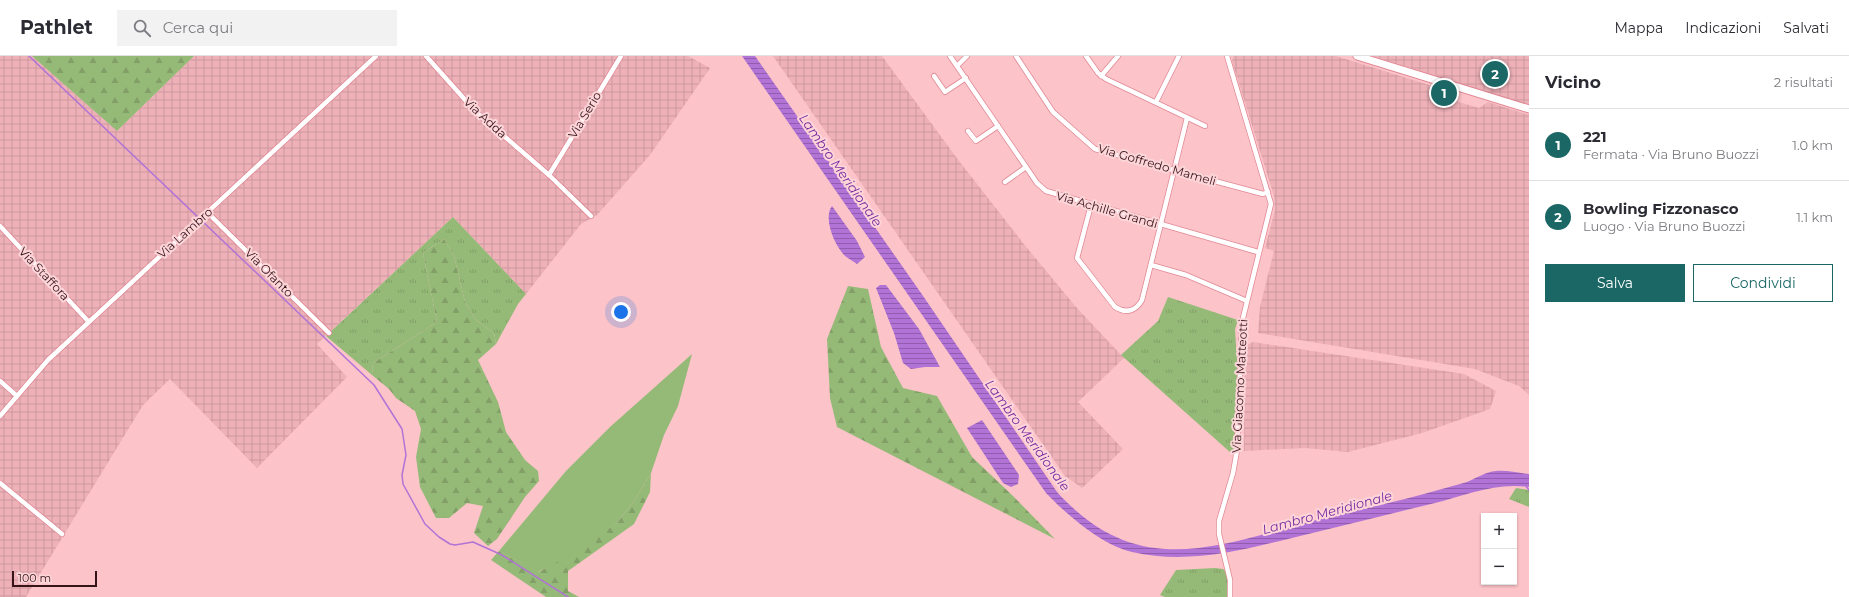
<!DOCTYPE html>
<html lang="it">
<meta charset="utf-8">
<style>
:root{--surface:#fff;--page:#f2f2f3;--text:#2b2b33;--muted:#7c7c81;--line:#e1e1e2;--accent:#1a6765}
body{margin:0;font-family:Montserrat,sans-serif;background:var(--page);color:var(--text)}
.controls{position:absolute;right:12px;bottom:12px;display:grid;overflow:hidden;border-radius:0px;box-shadow:0 1px 3px #0004}
.controls button{width:36px;height:36px;display:grid;place-items:center;padding:0;border:0;border-bottom:1px solid var(--line);background:var(--surface);color:var(--text);font:20px sans-serif}
.scale{position:absolute;left:12px;bottom:10px;width:85px;box-sizing:border-box;padding-left:4px;border:2px solid #351319;border-top:0;font-size:11px;line-height:14px;white-space:nowrap;color:#351319;-webkit-text-stroke:3px #fdd6d9;paint-order:stroke}
.you{position:absolute;left:621px;top:256px;width:14px;height:14px;margin:-10px;border:3px solid #fff;border-radius:50%;background:#1a73e8;box-shadow:0 0 0 6px #1a73e833}
.badge{display:grid;place-items:center;width:26px;height:26px;border-radius:50%;background:var(--accent);color:#fff;font-size:13px;font-weight:700}
.pin{position:absolute;translate:-50% -50%;border:2px solid #fff;box-shadow:0 1px 4px #0006}
.list{margin:0;padding:0;list-style:none}
h2{display:flex;justify-content:space-between;align-items:center;height:52px;margin:0;padding:0 16px;font-size:17px}
h2 small{font-size:13px;font-weight:400;color:var(--muted)}
.list li{display:grid;grid-template-columns:26px 1fr auto;gap:12px;align-items:center;box-sizing:border-box;height:72px;padding:0 16px;border-top:1px solid var(--line)}
.list b{display:block;font-size:15px;white-space:nowrap}
.list p{margin:0;font-size:13px;white-space:nowrap;color:var(--muted)}
.list em{font-size:13px;font-style:normal;color:var(--muted)}
.actions{display:flex;gap:8px;padding:12px 16px}
.actions a{flex:1;padding:9px 0;border:1px solid var(--accent);border-radius:0px;text-align:center;font-size:14px;color:var(--accent)}
.actions .main{background:var(--accent);color:#fff}
.icon{flex:none;width:22px;height:22px;fill:none;stroke:currentColor;stroke-width:2;stroke-linecap:round;stroke-linejoin:round}
.map{position:relative;flex:none;width:1529px;height:541px;overflow:hidden}
header{display:flex;align-items:center;gap:24px;box-sizing:border-box;height:56px;padding:0 20px;background:var(--surface);border-bottom:1px solid var(--line)}
header strong{font-size:19px}
nav{display:flex;gap:22px;margin-inline-start:auto;font-size:14px}
.search{width:280px;height:36px;background:var(--page);display:flex;align-items:center;gap:10px;box-sizing:border-box;padding:0 14px;border-radius:0px;color:var(--muted);font-size:15px}
main{display:flex}
aside{flex:1;background:var(--surface)}
.map>svg:first-child{display:block}
.industrial{fill:url(#industrial-grid)}
.grass{fill:url(#grass-tufts)}
.forest{fill:url(#forest-firs)}
.garden{fill:#95ba77}
.water{fill:url(#water-rules)}
.lines{fill:none;stroke-linecap:round;stroke-linejoin:round}
.stream{stroke:#b273d7;stroke-width:1.5}
.minor-casing{stroke:#e18894;stroke-width:6}
.secondary-casing{stroke:#e18894;stroke-width:9}
.minor{stroke:#fff;stroke-width:4.5}
.secondary{stroke:#fff;stroke-width:7}
.labels{text-anchor:middle;stroke-width:4;stroke-linejoin:round;paint-order:stroke}
.street-label{font-size:12px;fill:#351319;stroke:#fdd6d9}
.water-label{font-size:13px;font-style:italic;fill:#7928a0;stroke:#fdd6d9}
</style>
<header>
<strong>Pathlet</strong>
<div class="search"><svg class="icon" aria-label="search" viewBox="0 0 24 24"><circle cx="10" cy="10" r="6"/><path d="M15 15l6 6"/></svg>Cerca qui</div>
<nav><a>Mappa</a><a>Indicazioni</a><a>Salvati</a></nav>
</header>
<main>
<div class="map">
<svg width="1529" height="541" viewBox="0 0 1529 541">
<defs>
<pattern id="industrial-grid" width="8" height="8" patternUnits="userSpaceOnUse"><rect width="8" height="8" fill="#eeb1b8"/><path d="M0 4h8M4 0v8" fill="none" stroke="#cd979e"/></pattern>
<pattern id="grass-tufts" width="24" height="20" patternUnits="userSpaceOnUse"><rect width="24" height="20" fill="#95ba77"/><path d="M3 7l-1-3M5 7V3M7 7l1-3M15 17l-1-3M17 17v-4M19 17l1-3" fill="none" stroke="#819f66"/></pattern>
<pattern id="forest-firs" width="22" height="20" patternUnits="userSpaceOnUse"><rect width="22" height="20" fill="#95ba77"/><path d="M5 1l3.5 6h-7zM16 11l3.5 6h-7z" fill="#819f66"/></pattern>
<pattern id="water-rules" width="6" height="5" patternUnits="userSpaceOnUse"><rect width="6" height="5" fill="#b273d7"/><path d="M0 2.5h6" fill="none" stroke="#925dae"/></pattern>
</defs>
<rect width="100%" height="100%" fill="#fcc3c8"/>
<g class="industrial">
<polygon points="0,0 32,0 117,75 194,0 688,0 710,12 650,99 597,159 581,168 526,238 453,161 317,288 347,321 257,412 170,323 143,349 26,541 0,541"/>
<polygon points="773,0 882,0 956,101 1023,187 1076,251 1124,302 1078,346 1123,393 1082,432 1065,420"/>
<polygon points="1233,0 1336,0 1439,32 1445,42 1479,52 1488,46 1529,59 1529,339 1519,330 1475,313 1258,277 1260,251 1274,195 1265,192 1275,154 1274,140 1232,5"/>
<polygon points="1372,0 1529,0 1529,50 1428,17"/>
<polygon points="1253,286 1464,318 1496,335 1490,353 1422,377 1348,396 1305,392 1244,395 1245,290"/>
</g>
<g class="grass">
<polygon points="453,161 526,238 518,248 496,288 494,277 476,264 465,246 454,200 444,183 423,197 437,266 373,307 372,319 326,280"/>
<polygon points="1168,241 1238,264 1235,273 1238,320 1235,390 1231,397 1121,299 1158,265"/>
<polygon points="1516,432 1529,434 1529,451 1509,443"/>
<polygon points="1215,512 1223,513 1227,516 1227,541 1165,541 1160,539 1176,514"/>
</g>
<g class="forest">
<polygon points="32,0 194,0 117,75"/>
<polygon points="444,183 454,200 465,246 476,264 494,277 496,288 478,304 498,346 506,376 525,404 538,415 539,425 525,441 497,483 488,490 474,477 483,450 467,447 449,462 436,462 420,431 416,401 421,373 415,355 396,342 389,333 372,319 373,307 437,266 423,197"/>
<polygon points="848,230 868,233 881,291 903,332 937,340 972,401 1013,440 1055,483 837,371 830,342 827,283"/>
<polygon points="651,417 650,436 634,468 568,515 568,535 579,541 546,541 491,504 499,495 539,516 617,467 636,442"/>
</g>
<polygon class="garden" points="692,298 678,350 664,379 651,417 636,442 617,467 565,502 538,516 499,495 566,415 610,371"/>
<g class="water">
<path d="M742 0H755L921 237 1057 436C1137 524 1213 491 1312 465 1349 456 1387 448 1424 438 1438 434 1453 430 1467 426 1476 422 1486 416 1496 415 1506 414 1519 417 1529 418V431C1496 426 1466 439 1435 447 1389 458 1343 470 1296 481 1242 494 1189 509 1132 496 1102 489 1067 459 1046 437Z"/>
<path d="M832 150 857 185 865 201 857 208C853 205 847 202 844 199 834 188 823 162 832 150Z"/>
<polygon points="880,229 886,229 919,273 940,311 925,311 911,313 903,307 894,277 876,232"/>
<polygon points="982,364 1019,419 1018,428 1011,431 1003,427 967,372"/>
</g>
<g class="lines">
<g class="stream">
<polyline points="29,0 374,329 402,373 406,399 402,419 403,428 425,468 439,481 450,488 455,489 473,486 502,499 568,541"/>
<polyline points="1525,429 1529,434"/>
</g>
<defs>
<g id="minor">
<polyline points="426,0 475,55 549,119 591,160"/>
<polyline points="950,0 1037,127 1046,135 1258,196"/>
<polyline points="1016,0 1053,56 1095,93 1263,138 1268,136"/>
<polyline points="1086,0 1098,17 1106,23 1205,70"/>
<polyline points="1227,0 1271,148 1242,266 1237,394 1233,417 1219,465 1219,478 1230,524 1230,541"/>
<polyline points="957,10 967,0"/>
<polyline points="934,20 945,36 966,22"/>
<polyline points="1101,20 1118,0"/>
<polyline points="1156,46 1179,0"/>
<polyline points="968,75 976,85 998,70"/>
<polyline points="549,119 621,0"/>
<polyline points="1005,126 1026,111"/>
<path d="M1091 149 1077 202 1115 251C1126 258 1136 255 1142 244L1187 62"/>
<polyline points="208,157 329,277"/>
<polyline points="0,170 88,265"/>
<polyline points="1151,209 1186,219 1247,245"/>
<polyline points="0,325 17,340"/>
<polyline points="0,360 48,304 376,0"/>
<polyline points="0,427 62,478"/>
</g>
<polyline id="secondary" points="1357,0 1529,53"/>
</defs>
<use href="#minor" class="minor-casing"/>
<use href="#secondary" class="secondary-casing"/>
<use href="#minor" class="minor"/>
<use href="#secondary" class="secondary"/>
</g>
<g class="labels">
<g class="street-label">
<text transform="translate(585 59) rotate(-59)" y="4">Via Serio</text>
<text transform="translate(485 62) rotate(43)" y="4">Via Adda</text>
<text transform="translate(1157 109) rotate(16)" y="4">Via Goffredo Mameli</text>
<text transform="translate(1107 154) rotate(16)" y="4">Via Achille Grandi</text>
<text transform="translate(185 177) rotate(-42)" y="4">Via Lambro</text>
<text transform="translate(269 217) rotate(45)" y="4">Via Ofanto</text>
<text transform="translate(44 218) rotate(47)" y="4">Via Staffora</text>
<text transform="translate(1240 330) rotate(-87)" y="4">Via Giacomo Matteotti</text>
</g>
<g class="water-label">
<text transform="translate(841 114) rotate(55)" y="5">Lambro Meridionale</text>
<text transform="translate(1028 379) rotate(54)" y="5">Lambro Meridionale</text>
<text transform="translate(1327 456) rotate(-15)" y="5">Lambro Meridionale</text>
</g>
</g>
</svg>
<div class="controls">
<button>+</button>
<button>−</button>
</div>
<div class="scale">100 m</div>
<div class="you"></div>
<div class="pin badge" style="left:1444px;top:37px">1</div>
<div class="pin badge" style="left:1495px;top:18px">2</div>
</div>
<aside>
<h2>Vicino<small>2 risultati</small></h2>
<ul class="list">
<li><span class="badge">1</span><div><b>221</b><p>Fermata · Via Bruno Buozzi</p></div><em>1.0 km</em></li>
<li><span class="badge">2</span><div><b>Bowling Fizzonasco</b><p>Luogo · Via Bruno Buozzi</p></div><em>1.1 km</em></li>
</ul>
<div class="actions"><a class="main">Salva</a><a>Condividi</a></div>
</aside>
</main>
